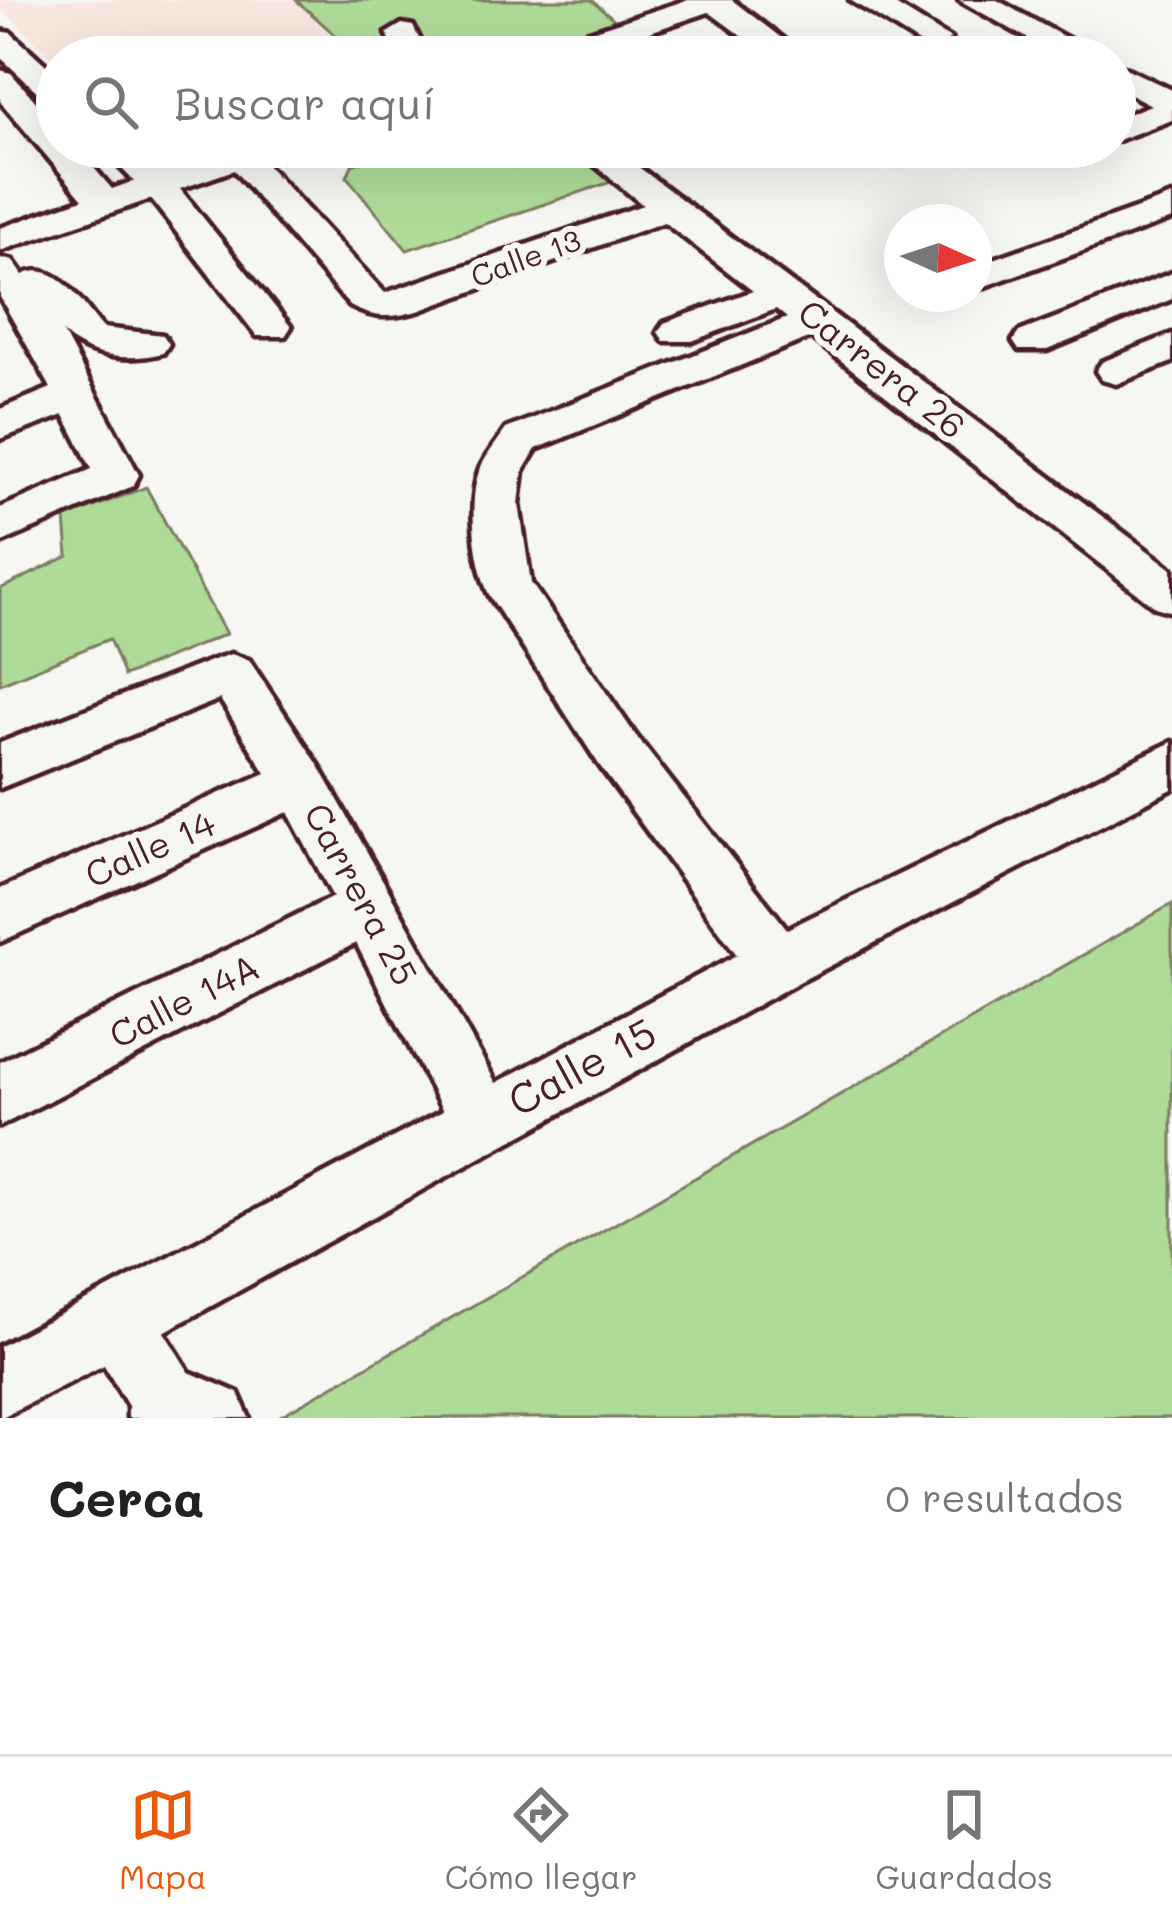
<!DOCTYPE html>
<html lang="es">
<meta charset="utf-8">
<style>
:root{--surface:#fff;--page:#f6f6f6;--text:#222;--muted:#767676;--line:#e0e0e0;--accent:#ea580c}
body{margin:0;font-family:Mali,sans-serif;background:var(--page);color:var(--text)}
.compass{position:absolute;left:884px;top:204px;width:108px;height:108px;border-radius:50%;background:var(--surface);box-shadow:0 12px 48px #0002;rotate:93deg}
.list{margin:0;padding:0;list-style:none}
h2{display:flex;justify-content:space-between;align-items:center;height:156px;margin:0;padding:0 48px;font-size:51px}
h2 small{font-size:39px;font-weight:400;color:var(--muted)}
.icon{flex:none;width:66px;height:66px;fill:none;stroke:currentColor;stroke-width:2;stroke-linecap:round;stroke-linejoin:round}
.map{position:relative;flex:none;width:1172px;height:1418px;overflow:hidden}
.search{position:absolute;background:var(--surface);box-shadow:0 12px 48px #0002;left:36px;right:36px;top:36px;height:132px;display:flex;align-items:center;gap:30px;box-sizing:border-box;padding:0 42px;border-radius:66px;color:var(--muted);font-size:45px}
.sheet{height:336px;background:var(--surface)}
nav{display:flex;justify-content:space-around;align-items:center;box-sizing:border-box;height:168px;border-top:3px solid var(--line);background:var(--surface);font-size:33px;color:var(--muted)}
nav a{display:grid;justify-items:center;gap:6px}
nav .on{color:var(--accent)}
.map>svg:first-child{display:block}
.built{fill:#f8e7df}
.green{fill:#afdb99;stroke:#7c7d62;stroke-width:3}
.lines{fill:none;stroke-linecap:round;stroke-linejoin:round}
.minor-casing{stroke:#4a1f2b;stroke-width:9}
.minor{fill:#f6f6f2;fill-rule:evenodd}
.labels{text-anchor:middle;stroke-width:12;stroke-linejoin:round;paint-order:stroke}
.far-street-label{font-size:30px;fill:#4a1f2b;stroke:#f6f6f2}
.street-label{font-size:36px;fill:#4a1f2b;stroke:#f6f6f2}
.near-street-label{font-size:42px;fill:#4a1f2b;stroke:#f6f6f2}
</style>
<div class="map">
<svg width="1172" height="1418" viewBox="0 0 1172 1418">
<rect width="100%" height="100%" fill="#f6f6f2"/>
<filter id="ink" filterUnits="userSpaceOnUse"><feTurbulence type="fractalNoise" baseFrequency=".00833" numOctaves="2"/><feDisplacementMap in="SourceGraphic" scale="24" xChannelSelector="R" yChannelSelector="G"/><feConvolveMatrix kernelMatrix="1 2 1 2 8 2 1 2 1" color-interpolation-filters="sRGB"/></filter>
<g filter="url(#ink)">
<polygon class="built" points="0,0 296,0 360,57 57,57 57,62 0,8"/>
<g class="green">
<polygon points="296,0 592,0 617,22 502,57 360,57"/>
<polygon points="386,147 483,147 511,167 573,148 617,180 407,250 347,177 352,165 387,151"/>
<polygon points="146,487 226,634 124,676 109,639 0,684 0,589 68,556 65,518"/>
<polygon points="1172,904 1172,1418 277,1418"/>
</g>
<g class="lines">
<defs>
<g id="minor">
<polygon points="687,0 732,0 806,57 770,57 709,12 576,57 529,57 534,50"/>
<polygon points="850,0 887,0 951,39 935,48 924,46"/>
<polygon points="959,0 997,0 1101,57 1061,57"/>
<polygon points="402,24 413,26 428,57 396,57 387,33"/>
<polygon points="0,31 11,33 57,75 57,102 45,99 0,57"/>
<polygon points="1115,63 1172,90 1172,120 1115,141 1115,119 1151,105 1115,86"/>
<path d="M0 70 11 73 57 126V147H76L112 189 134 181 100 147H137L164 171 234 147H284L262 160 385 293 643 205 573 147H612L1172 569V612L1155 607 811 337 536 449 523 471 519 504 531 583 636 736 787 929 1172 742V789L799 982 164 1332 189 1372 238 1393 249 1418H128V1406L104 1365 0 1418V1346L443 1111 356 943 0 1126V1062L333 897 288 812 0 942V889L266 773 220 699 0 788V743L213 660 231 654 249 660 319 766 496 1083 737 955 600 766 491 598C475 569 467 500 480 469 486 455 498 441 506 429L787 318 776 309 692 341H664L658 332 664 323 753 291 664 222 418 311C392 318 374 319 350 306L234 170 180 189 291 327 285 336H257L151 199 0 251V228L83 199 0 101Z"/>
<polygon points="1172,196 1172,219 974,290 974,266"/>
<path d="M0 258 13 261 23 275C57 258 82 305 103 328L163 335 169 344 163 353C129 362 84 358 62 331L139 475 133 486 0 543V508L92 469 64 415 0 439V409L51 388 0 297Z"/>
<polygon points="1172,273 1172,299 1047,350 1019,350 1013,341 1019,332"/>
<polygon points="1172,334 1172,362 1116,384 1102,380 1096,371 1102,362"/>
</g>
</defs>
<use href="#minor" class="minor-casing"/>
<use href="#minor" class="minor"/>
</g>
</g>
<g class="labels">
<g class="far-street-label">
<text transform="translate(526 259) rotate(-20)" y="10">Calle 13</text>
</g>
<g class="street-label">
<text transform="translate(882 369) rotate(38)" y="13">Carrera 26</text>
<text transform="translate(150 849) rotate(-24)" y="13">Calle 14</text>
<text transform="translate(361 894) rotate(62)" y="13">Carrera 25</text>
<text transform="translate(184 1001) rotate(-27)" y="13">Calle 14A</text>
</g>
<g class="near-street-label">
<text transform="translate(582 1067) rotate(-28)" y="15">Calle 15</text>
</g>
</g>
</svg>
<svg class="compass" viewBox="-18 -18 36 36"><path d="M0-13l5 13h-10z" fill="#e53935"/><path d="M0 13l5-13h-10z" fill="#767676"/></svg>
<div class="search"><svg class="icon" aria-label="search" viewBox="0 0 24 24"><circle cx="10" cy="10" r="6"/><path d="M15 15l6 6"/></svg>Buscar aquí</div>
</div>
<section class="sheet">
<h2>Cerca<small>0 resultados</small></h2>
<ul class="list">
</ul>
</section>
<nav>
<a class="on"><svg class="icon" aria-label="map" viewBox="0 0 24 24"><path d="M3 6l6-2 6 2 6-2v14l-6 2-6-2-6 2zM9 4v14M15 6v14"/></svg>Mapa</a>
<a><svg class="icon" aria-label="directions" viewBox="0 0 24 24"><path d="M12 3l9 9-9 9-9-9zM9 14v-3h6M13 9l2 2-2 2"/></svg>Cómo llegar</a>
<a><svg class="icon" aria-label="saved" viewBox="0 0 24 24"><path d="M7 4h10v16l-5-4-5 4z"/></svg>Guardados</a>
</nav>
